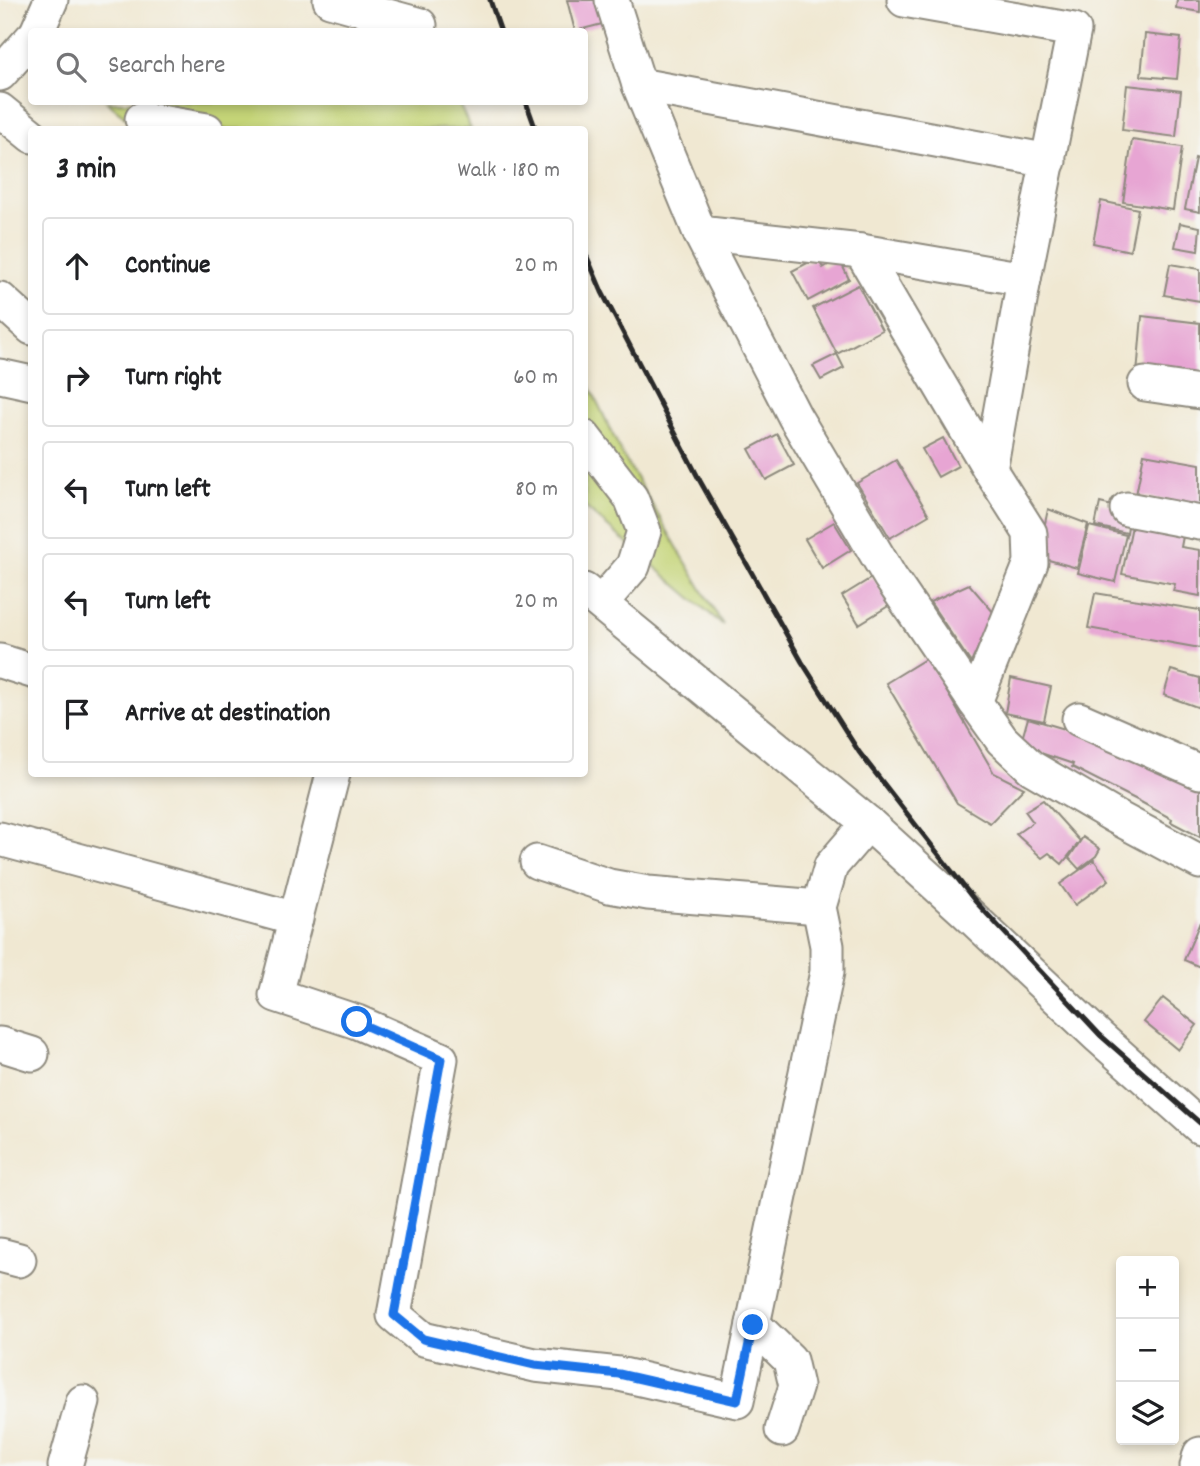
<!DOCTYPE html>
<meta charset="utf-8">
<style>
:root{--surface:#fff;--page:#f6f6f6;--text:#202124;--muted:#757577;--line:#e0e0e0}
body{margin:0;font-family:Dekko,sans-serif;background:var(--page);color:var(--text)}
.controls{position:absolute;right:21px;bottom:21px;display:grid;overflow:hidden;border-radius:7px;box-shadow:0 4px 10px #0003}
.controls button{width:63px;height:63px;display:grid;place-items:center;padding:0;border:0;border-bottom:2px solid var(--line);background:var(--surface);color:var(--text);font:35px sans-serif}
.stop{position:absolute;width:21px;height:21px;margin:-16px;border:5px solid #1a73e8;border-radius:50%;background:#fff}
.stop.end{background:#1a73e8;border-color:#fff;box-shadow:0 2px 7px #0008}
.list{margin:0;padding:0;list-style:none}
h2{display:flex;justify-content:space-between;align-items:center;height:91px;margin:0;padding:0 28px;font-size:30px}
h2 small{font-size:23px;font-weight:400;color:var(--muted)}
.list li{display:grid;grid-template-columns:46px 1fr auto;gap:21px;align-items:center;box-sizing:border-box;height:98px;margin:0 14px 14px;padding:0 14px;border:2px solid var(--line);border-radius:7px}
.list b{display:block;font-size:26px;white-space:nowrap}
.list em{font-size:23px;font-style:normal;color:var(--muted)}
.icon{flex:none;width:38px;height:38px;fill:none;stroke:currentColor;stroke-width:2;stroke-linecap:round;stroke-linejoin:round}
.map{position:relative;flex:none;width:1200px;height:1466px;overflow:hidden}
.search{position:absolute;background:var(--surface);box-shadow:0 4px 10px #0003;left:28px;top:28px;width:560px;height:77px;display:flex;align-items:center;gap:18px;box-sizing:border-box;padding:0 24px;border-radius:7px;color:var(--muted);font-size:26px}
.panel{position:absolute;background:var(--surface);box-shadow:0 4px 10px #0003;left:28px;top:126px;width:560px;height:651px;border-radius:7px}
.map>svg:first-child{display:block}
.green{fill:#c4d477;stroke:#788051;stroke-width:2}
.building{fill:#e7a5d3}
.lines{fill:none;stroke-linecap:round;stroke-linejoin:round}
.minor-casing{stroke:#8e8a7e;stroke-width:37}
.minor{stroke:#fff;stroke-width:33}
.rail{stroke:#2b2b2b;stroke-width:5}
.route{stroke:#1a73e8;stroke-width:9}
</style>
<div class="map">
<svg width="1200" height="1466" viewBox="0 0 1200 1466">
<rect width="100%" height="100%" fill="#f6f6f2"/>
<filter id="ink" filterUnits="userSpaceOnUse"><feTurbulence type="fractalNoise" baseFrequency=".0143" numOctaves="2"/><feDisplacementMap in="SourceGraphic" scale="14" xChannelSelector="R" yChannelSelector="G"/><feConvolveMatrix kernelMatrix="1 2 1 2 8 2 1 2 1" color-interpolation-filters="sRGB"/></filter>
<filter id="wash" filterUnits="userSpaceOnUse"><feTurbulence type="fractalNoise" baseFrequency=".00686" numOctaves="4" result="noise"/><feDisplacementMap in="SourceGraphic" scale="28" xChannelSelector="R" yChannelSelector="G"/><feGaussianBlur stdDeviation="1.57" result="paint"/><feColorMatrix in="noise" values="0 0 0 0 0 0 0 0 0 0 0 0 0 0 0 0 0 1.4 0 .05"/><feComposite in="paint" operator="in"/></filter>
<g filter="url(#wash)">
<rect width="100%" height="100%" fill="#f0e8d2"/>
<g class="green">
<polygon points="107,102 458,102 471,129 140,129"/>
<polygon points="584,374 622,454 723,625 585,507"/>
</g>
<g id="blocks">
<g class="building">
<polygon points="567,0 600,0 606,23 575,31"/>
<polygon points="1177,0 1200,0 1200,12 1176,8"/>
<polygon points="1145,34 1181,38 1177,79 1141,76"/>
<polygon points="1127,85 1181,91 1176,137 1122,130"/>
<polygon points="1132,140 1182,147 1173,210 1123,202"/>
<polygon points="1195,158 1200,159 1200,212 1185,209"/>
<polygon points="1101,201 1138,209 1130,251 1093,243"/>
<polygon points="1180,223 1200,227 1198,251 1175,247"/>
<polygon points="817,258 823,268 839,259 849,279 808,301 792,271"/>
<polygon points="1170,264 1200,269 1200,301 1164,295"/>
<polygon points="858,285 882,330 837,354 813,308"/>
<polygon points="1142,316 1200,323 1200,383 1137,374"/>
<polygon points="837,354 844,368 821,380 813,366"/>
<polygon points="777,434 794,465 766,480 749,449"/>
<polygon points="943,438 958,466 938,477 922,449"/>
<polygon points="1144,454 1200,464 1200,507 1136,495"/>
<polygon points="896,460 929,515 890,538 857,483"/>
<polygon points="1100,503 1125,509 1129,519 1127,533 1095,526"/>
<polygon points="1048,509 1088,524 1077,568 1038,557"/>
<polygon points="1133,521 1184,531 1181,547 1200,550 1200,596 1173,591 1175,584 1122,574"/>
<polygon points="834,522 851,550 822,568 805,539"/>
<polygon points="1089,526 1126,535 1115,582 1078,573"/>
<polygon points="873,577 890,605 859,624 842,596"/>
<polygon points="969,584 994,613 971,663 930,602"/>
<polygon points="1095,593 1200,610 1200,648 1088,628"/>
<polygon points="927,658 994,773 1024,788 990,823 957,803 886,683"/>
<polygon points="1171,670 1200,678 1200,708 1164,695"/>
<polygon points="1011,678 1051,687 1044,721 1005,713"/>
<polygon points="1028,718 1085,735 1200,788 1200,837 1171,822 1172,819 1139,801 1072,767 1073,764 1020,746"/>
<polygon points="1043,800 1080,841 1062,864 1049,853 1042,858 1016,834 1033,822 1025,811"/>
<polygon points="1083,837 1100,849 1096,856 1079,869 1069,858"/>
<polygon points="1094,860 1109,880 1075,905 1060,884"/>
<polygon points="1200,922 1200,967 1184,960"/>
<polygon points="1163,998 1197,1025 1178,1050 1144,1022"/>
</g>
</g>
</g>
<g filter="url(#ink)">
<use href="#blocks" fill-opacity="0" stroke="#8e8a7e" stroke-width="2"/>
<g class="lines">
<defs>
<g id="minor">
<polyline points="330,0 420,25"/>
<polyline points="612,0 639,85 700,233 795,417 890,577 975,702 1002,740 1032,768 1116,817 1200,862"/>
<polyline points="904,0 1074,30 1024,279 990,470"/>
<polyline points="37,32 51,0"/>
<polyline points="0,74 32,38"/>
<polyline points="639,85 1049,161"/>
<polyline points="0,110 32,136"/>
<polyline points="142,119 207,130"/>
<polyline points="700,233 861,251 1024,279"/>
<polyline points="861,251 990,470 1030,533 1031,563 975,702"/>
<polyline points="0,299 32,328"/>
<polyline points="0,376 32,383"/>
<polyline points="1145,384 1200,392"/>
<polyline points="584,437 631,498 644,531 633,566 601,603"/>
<polyline points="1127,509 1200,523"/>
<polyline points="584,590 868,823 966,912 1099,1037 1200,1127"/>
<polyline points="0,661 32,671"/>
<polyline points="1079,719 1200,772"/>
<polyline points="333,774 276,995 357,1022 441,1059 394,1315 423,1339 535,1365 619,1374 737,1401 827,972 827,946 819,907 831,866 868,823"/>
<polyline points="0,839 296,919"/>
<polyline points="537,862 609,886 648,893 819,907"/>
<polyline points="0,1044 32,1054"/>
<polyline points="0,1255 19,1260"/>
<polyline points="753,1324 790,1360 796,1386 782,1430"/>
<polyline points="65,1466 83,1402"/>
<polyline points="1197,1466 1200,1454"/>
</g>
</defs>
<use href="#minor" class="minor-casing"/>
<use href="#minor" class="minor"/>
<g class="rail">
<polyline points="490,0 501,32"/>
<polyline points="526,102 536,130"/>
<polyline points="584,250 602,292 700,481 802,662 859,752 975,901 1100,1035 1200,1123"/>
</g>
</g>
</g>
<g class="lines" filter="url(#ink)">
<polyline class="route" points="357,1022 441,1059 394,1315 423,1339 535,1365 619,1374 737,1401 753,1325"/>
</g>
</svg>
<div class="controls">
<button>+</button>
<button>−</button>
<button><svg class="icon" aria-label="layers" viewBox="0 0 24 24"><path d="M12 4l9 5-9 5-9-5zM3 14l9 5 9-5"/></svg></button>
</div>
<div class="stop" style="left:357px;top:1022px"></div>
<div class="stop end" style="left:753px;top:1325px"></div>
<div class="search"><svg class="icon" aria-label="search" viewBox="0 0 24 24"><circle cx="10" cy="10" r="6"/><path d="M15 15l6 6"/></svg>Search here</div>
<section class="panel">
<h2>3 min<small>Walk · 180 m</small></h2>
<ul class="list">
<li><svg class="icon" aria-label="ahead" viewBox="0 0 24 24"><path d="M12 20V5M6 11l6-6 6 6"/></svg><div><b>Continue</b></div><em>20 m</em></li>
<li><svg class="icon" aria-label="right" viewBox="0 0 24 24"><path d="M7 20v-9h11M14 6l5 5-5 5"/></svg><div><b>Turn right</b></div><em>60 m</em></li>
<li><svg class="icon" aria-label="left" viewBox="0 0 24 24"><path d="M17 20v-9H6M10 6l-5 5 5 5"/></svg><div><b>Turn left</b></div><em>80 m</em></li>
<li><svg class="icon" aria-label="left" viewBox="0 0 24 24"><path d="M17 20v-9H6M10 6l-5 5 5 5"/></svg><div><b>Turn left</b></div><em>20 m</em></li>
<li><svg class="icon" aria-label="arrive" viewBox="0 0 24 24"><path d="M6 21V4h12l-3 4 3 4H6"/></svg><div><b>Arrive at destination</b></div></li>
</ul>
</section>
</div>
